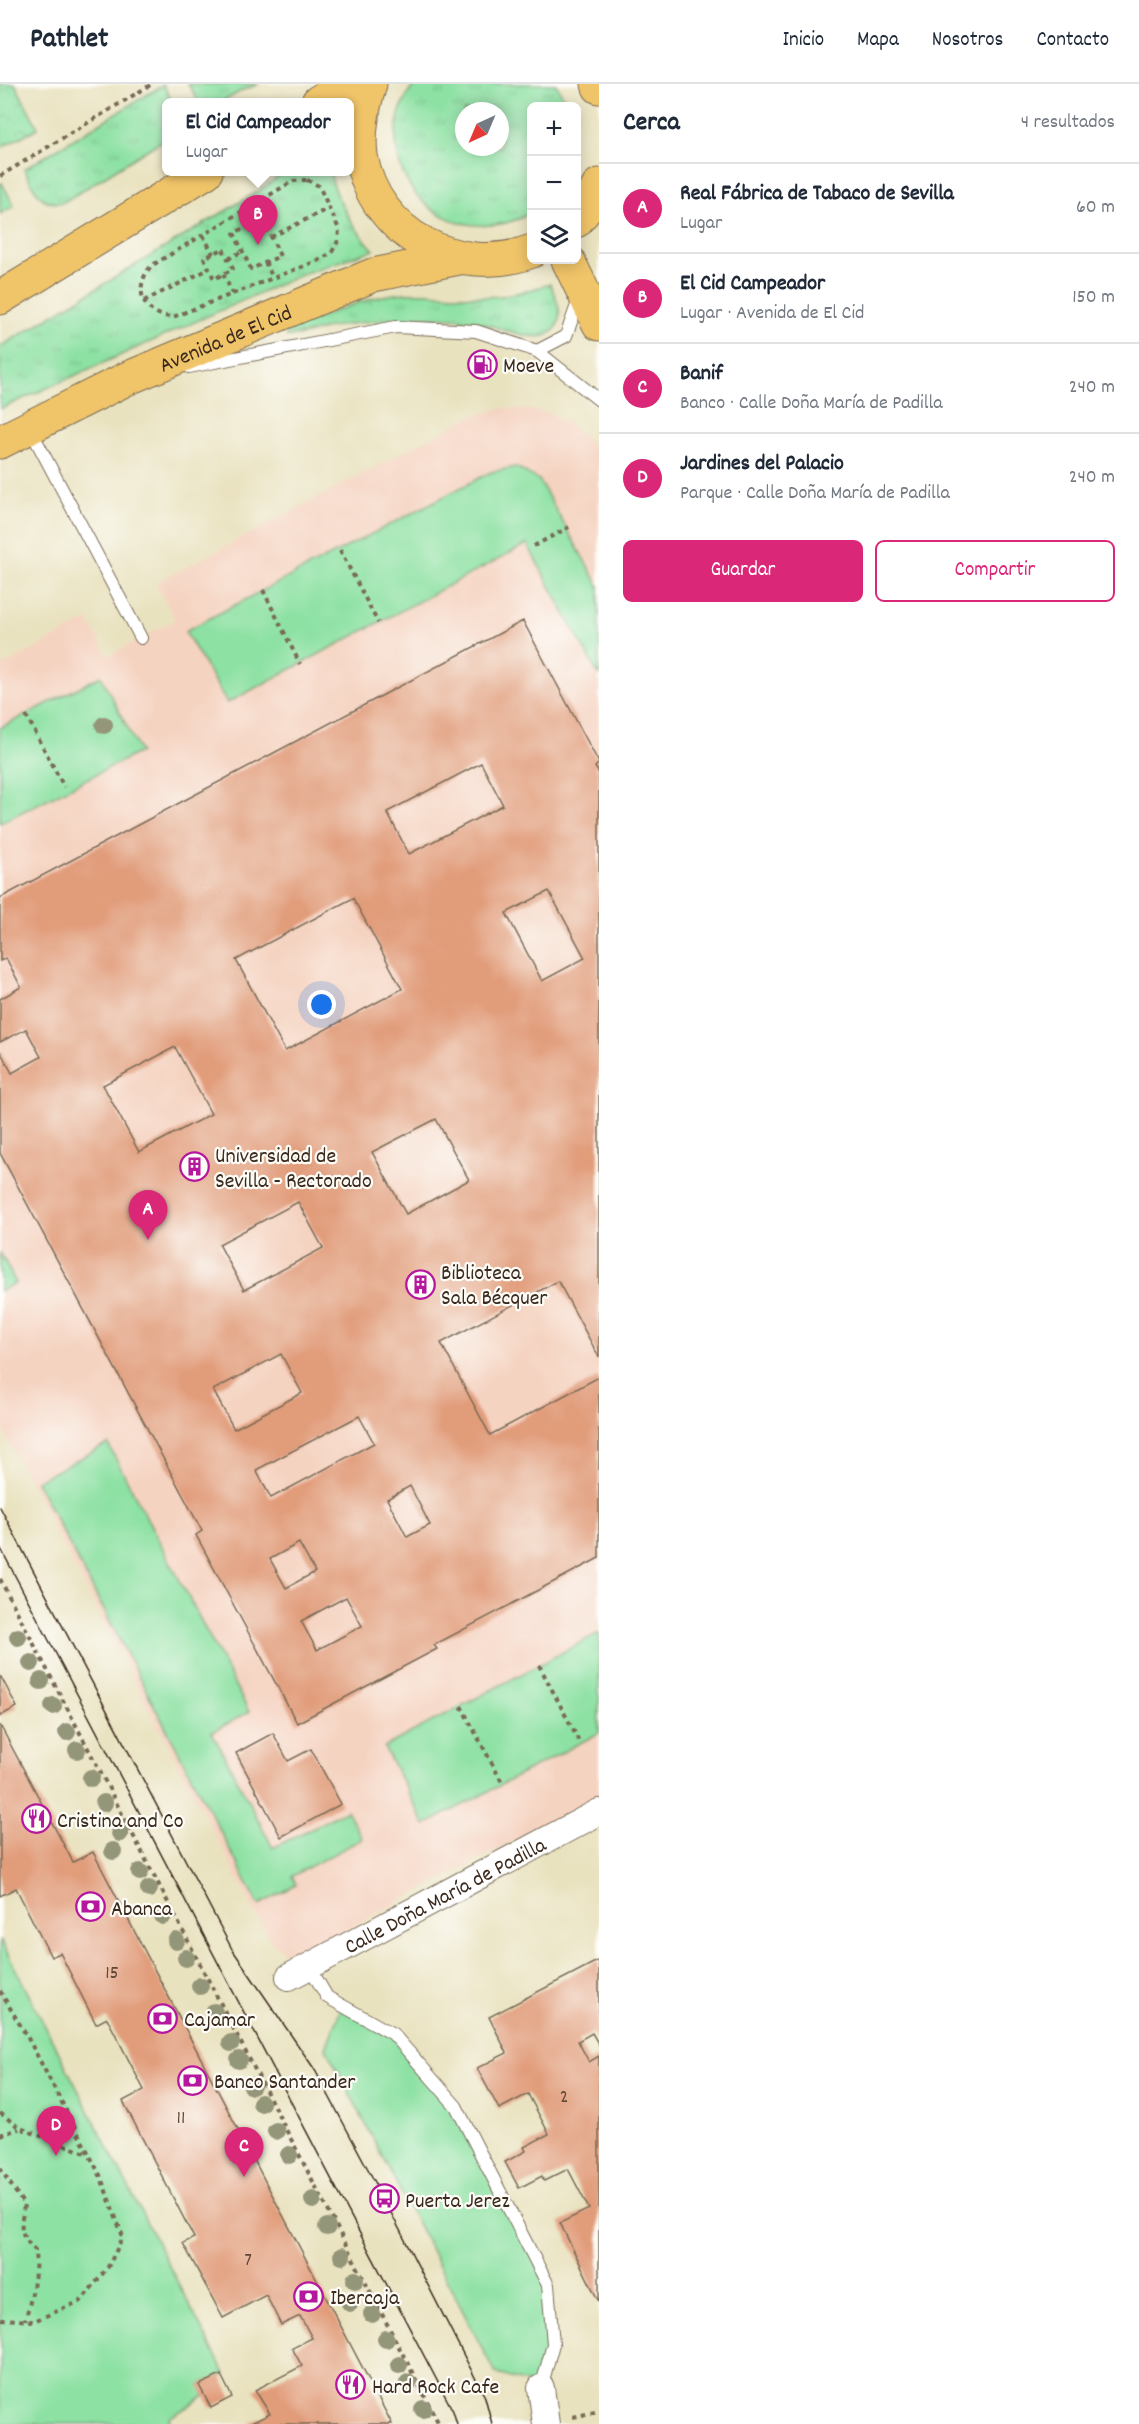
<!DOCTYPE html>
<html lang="es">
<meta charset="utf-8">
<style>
:root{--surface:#fff;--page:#f2f2f3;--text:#1f2937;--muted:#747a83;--line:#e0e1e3;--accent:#db2777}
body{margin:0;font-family:Dekko,sans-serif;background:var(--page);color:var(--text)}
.controls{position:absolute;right:18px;top:18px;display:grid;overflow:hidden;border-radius:9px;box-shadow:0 3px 15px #0003}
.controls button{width:54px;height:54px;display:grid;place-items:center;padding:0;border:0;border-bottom:2px solid var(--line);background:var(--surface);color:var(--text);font:30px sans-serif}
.compass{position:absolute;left:455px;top:18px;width:54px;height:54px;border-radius:50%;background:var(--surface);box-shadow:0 3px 15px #0003;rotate:224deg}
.you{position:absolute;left:322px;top:921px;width:21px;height:21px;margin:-15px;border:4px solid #fff;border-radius:50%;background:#1a73e8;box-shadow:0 0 0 9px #1a73e833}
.badge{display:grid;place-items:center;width:39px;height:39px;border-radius:50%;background:var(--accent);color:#fff;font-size:20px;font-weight:700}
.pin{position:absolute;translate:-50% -50px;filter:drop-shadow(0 2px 3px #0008)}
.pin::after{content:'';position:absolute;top:32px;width:21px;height:18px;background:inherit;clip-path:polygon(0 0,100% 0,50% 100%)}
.popup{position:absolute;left:162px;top:14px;width:192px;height:78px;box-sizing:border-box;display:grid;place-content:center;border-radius:9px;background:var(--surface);filter:drop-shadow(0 2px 4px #0005);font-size:20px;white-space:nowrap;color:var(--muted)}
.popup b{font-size:22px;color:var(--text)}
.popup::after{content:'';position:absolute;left:50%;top:100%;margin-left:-12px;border:12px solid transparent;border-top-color:var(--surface)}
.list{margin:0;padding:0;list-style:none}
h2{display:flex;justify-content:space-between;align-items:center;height:78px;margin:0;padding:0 24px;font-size:26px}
h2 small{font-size:20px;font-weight:400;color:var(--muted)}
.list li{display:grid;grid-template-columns:39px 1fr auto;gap:18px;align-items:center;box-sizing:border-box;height:90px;padding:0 24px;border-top:2px solid var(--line)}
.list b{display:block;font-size:22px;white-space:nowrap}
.list p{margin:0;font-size:20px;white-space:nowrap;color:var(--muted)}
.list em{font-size:20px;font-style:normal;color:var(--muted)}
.actions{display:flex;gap:12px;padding:18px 24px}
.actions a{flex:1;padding:14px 0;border:2px solid var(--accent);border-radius:9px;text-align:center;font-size:21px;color:var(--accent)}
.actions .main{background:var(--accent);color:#fff}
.icon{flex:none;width:33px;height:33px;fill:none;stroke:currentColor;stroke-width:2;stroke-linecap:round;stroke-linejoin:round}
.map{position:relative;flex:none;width:599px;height:2340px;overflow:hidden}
header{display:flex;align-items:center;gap:36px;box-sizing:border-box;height:84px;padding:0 30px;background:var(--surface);border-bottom:2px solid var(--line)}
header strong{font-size:28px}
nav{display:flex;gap:33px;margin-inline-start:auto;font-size:21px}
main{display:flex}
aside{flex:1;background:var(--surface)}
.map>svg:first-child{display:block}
.built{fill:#f5d3c1}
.grass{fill:url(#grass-tufts);stroke:#648660;stroke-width:1.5;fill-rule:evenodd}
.park{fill:url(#park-crowns);stroke:#648660;stroke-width:1.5}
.garden{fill:#8ce1a3;stroke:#648660;stroke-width:1.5}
.building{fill:#e19c7a;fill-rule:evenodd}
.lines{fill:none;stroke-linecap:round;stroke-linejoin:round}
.service-casing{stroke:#786a56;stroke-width:14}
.minor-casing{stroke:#786a56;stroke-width:28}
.primary-casing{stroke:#786a56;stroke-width:35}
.path{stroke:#786a56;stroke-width:4;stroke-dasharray:4.5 4.5;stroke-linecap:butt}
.service{stroke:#fff;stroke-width:12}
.minor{stroke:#fff;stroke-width:26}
.primary{stroke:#f0c469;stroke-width:33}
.tram{stroke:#3b2a1e;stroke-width:1.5}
.tree{fill:#949679}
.labels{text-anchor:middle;stroke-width:4.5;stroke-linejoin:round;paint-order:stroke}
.number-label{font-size:20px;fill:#644635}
.street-label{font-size:22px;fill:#3b2a1e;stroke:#fdfcf7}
.poi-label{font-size:22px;fill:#3b2a1e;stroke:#fdfcf7;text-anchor:start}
</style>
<header>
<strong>Pathlet</strong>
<nav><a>Inicio</a><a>Mapa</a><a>Nosotros</a><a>Contacto</a></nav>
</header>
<main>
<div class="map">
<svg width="599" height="2340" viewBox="0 0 599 2340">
<defs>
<pattern id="grass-tufts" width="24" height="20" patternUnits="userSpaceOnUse" patternTransform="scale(1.5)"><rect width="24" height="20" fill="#8ce1a3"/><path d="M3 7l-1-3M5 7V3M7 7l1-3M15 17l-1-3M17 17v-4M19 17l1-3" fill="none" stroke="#7ac18c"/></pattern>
<pattern id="park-crowns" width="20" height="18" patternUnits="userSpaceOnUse" patternTransform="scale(1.5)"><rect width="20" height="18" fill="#8ce1a3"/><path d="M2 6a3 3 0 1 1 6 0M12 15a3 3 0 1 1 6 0" fill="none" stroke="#7ac18c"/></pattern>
</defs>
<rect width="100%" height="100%" fill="#fdfcf7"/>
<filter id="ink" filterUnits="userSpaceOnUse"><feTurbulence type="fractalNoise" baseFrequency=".0167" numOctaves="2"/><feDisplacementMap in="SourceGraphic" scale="12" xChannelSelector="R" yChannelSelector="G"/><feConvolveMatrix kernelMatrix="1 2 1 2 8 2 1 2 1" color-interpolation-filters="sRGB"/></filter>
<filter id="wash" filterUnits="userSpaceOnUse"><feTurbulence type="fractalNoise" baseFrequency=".008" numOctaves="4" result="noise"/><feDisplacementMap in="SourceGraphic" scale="24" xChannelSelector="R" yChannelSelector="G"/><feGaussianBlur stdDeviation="1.35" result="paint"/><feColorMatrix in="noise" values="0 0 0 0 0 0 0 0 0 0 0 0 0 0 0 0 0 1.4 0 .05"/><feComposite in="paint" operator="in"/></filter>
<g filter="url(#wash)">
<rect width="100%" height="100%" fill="#e9e2bf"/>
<polygon class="built" points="501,324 523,325 549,329 570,341 592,360 599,373 599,1712 304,1868 286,1870 270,1856 0,1341 0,583 88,536 108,572 175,536 156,499 470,333"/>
<g class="grass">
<polygon points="188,0 259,0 243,6 222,18 199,18"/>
<path d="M415 0H556L568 22H532L531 129C471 162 398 127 396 55 396 35 402 16 415 0ZM464 27H500V63H464Z"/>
<path d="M163 1 173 18H166V54L64 118C40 123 34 104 24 85Z"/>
<path d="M286 88H330C337 119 352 143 374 166L302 190 0 325V263L255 109Z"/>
<polygon points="2,99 14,122 0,130 0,100"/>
<path d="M550 200C557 215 568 239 549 250 533 259 496 242 478 238 434 228 375 236 331 243 317 246 300 254 286 252L287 248C321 233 358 215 395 210 431 205 466 216 501 212 518 210 534 205 550 200Z"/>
</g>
<polygon class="park" points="0,0 15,0 38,44 0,64"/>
<g class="garden">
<polygon points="516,383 539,396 599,502 599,592 527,460 227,619 185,547 491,388"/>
<polygon points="101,592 140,668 0,739 0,644"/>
<polygon points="0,1168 16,1199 0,1207"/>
<polygon points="108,1360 249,1628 212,1648 273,1764 347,1726 362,1755 292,1792 296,1801 259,1821 36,1397"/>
<polygon points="599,1549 599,1649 425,1741 384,1663"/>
<polygon points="0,1855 225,2290 200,2301 205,2312 169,2334 171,2340 0,2340"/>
<polygon points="342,1922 393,1950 456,2022 548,2201 553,2260 541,2304 495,2289 326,1964"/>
</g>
<g id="blocks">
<g class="building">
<path d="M523 537 599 679 595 683 599 689V1273L558 1197 441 1259 490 1351 599 1293V1474L434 1561 437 1565 297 1639 196 1451 202 1447 0 1069V967L12 989 41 973 26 945 0 958V915L21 903 6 874 0 877V814ZM481 679 503 721 409 770 387 728ZM549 807 585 874 542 897 506 829ZM353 814 402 905 285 967 236 876ZM175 963 211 1030 139 1068 103 1001ZM436 1035 469 1096 406 1130 372 1068ZM298 1118 323 1164 244 1206 219 1160ZM281 1270 302 1309 234 1345 213 1306ZM359 1332 374 1359 271 1414 256 1386ZM410 1402 430 1441 407 1453 387 1415ZM299 1459 315 1488 286 1504 270 1475ZM346 1513 362 1542 317 1566 301 1537Z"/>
<polygon points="0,1591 17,1623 0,1632"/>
<polygon points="0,1641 73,1778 93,1768 392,2340 249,2340 270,2330 255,2306 302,2282 292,2264 312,2254 300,2232 281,2241 266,2211 223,2234 183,2159 194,2154 123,2017 144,2006 107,1934 96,1940 60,1869 51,1873 16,1804 0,1812"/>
<polygon points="273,1649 288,1677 311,1665 341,1720 281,1753 236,1669"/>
<polygon points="599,1876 599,1961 592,1949 578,1957 589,1978 599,1972 599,2218 560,2139 589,2125 568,2085 544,2097 542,2092 519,2104 505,2078 526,2067 524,2063 549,2050 528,2010 499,2025 477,1984 507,1969 489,1933"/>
<polygon points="221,2291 232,2313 211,2324 199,2301"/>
</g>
</g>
</g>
<g filter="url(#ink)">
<use href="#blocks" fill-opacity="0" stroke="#786a56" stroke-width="1.5"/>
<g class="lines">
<defs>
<g id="service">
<polyline points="537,267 566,252 577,221 577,212"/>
<polyline points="189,283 396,243 476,247 537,267 599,316"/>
<polyline points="29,343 141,554"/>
<polyline points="309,1882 327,1913 393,1950 456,2022 548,2201 553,2260 541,2304"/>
</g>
<g id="minor">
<path id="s1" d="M289 1893 599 1728"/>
<polyline points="541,2304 546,2340"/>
</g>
<g id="primary">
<path d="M370 0C363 24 358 47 361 72 374 151 459 195 532 167"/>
<polyline points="598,0 599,3"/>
<polyline points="318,18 348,0"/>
<polyline points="576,137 586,125 599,101"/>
<polyline points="568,176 599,240"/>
<polyline points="0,214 206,88"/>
<path id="s2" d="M0 358 126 295 373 191 459 174"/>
</g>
</defs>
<use href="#service" class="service-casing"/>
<use href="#minor" class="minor-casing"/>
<use href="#primary" class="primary-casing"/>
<g class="path">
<polyline points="0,92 152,0"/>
<path d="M307 96 319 102 339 145 338 157 332 168 322 175 173 233C143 232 132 205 151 182L293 97Z"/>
<polyline points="242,128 248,143"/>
<polygon points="263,135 280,172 251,185 234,149"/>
<polyline points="203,151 213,170"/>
<polyline points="271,153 329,124"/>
<polygon points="223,165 233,185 214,195 204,174"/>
<polyline points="228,175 243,167"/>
<polyline points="265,178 273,194"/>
<polyline points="223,190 233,210"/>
<polyline points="144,217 209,185"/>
<polyline points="534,462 569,443"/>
<polyline points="340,466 378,539"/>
<polyline points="263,506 300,580"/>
<polyline points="26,631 64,703"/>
<polyline points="0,1495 439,2340"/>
<polyline points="539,1581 580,1659"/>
<polyline points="461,1622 503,1700"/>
<polyline points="0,1907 29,1956 100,2091 123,2153 108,2183 81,2217 34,2237 0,2235"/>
<polyline points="0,2029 20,2044 88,2070"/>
<polyline points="0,2051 19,2045"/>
<path d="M0 2084 24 2121C21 2143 18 2149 35 2166 37 2190 32 2213 25 2236"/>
<polyline points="573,2333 599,2327"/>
</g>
<use href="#service" class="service"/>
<use href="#minor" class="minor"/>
<use href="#primary" class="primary"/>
<g class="tram">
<polyline points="0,1423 232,1865 315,1986 384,2115 485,2313 492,2340"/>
<polyline points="0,1463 453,2327 457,2340"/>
</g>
</g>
<g class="tree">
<circle cx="104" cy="641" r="9"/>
<circle cx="18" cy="1553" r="9"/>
<circle cx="31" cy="1579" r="9"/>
<circle cx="41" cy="1597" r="9"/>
<circle cx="53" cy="1622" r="9"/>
<circle cx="67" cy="1648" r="9"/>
<circle cx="77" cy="1666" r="9"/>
<circle cx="91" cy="1694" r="9"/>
<circle cx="104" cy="1719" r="9"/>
<circle cx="120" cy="1749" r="9"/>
<circle cx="113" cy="1767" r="9"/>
<circle cx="140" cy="1788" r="9"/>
<circle cx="149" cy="1805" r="9"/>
<circle cx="163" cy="1832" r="9"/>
<circle cx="176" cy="1857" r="9"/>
<circle cx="186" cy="1874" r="9"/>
<circle cx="200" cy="1902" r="9"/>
<circle cx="214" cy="1928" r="9"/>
<circle cx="231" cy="1959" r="9"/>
<circle cx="239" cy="1976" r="9"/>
<circle cx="252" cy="2002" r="9"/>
<circle cx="261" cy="2019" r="9"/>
<circle cx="276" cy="2047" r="9"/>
<circle cx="289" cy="2071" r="9"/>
<circle cx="313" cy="2116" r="9"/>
<circle cx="327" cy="2143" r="9"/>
<circle cx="342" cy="2172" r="9"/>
<circle cx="355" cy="2196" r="9"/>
<circle cx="350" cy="2219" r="9"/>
<circle cx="372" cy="2230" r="9"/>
<circle cx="386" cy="2255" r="9"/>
<circle cx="399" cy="2281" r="9"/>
<circle cx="408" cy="2299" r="9"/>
<circle cx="423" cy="2325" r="9"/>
</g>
</g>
<defs>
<symbol id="fuel-ring" viewBox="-11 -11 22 22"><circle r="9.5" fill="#fdfcf7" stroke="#b5179e" stroke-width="1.5"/><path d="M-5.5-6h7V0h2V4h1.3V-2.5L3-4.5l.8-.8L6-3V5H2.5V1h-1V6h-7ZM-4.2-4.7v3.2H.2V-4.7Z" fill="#b5179e"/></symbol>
<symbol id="building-ring" viewBox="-11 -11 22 22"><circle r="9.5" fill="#fdfcf7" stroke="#b5179e" stroke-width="1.5"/><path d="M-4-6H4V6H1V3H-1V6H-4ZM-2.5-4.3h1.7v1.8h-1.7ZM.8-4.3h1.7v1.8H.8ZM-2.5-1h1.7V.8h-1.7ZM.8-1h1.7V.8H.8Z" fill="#b5179e"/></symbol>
<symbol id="restaurant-ring" viewBox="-11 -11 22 22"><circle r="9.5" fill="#fdfcf7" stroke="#b5179e" stroke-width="1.5"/><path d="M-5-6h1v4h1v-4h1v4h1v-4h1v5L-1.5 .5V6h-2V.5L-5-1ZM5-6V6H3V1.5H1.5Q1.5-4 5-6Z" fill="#b5179e"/></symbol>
<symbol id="bank-ring" viewBox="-11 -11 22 22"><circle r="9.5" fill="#fdfcf7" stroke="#b5179e" stroke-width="1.5"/><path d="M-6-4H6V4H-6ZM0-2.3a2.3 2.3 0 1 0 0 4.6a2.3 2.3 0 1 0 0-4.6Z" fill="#b5179e"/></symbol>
<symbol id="bus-ring" viewBox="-11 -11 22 22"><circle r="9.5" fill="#fdfcf7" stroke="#b5179e" stroke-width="1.5"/><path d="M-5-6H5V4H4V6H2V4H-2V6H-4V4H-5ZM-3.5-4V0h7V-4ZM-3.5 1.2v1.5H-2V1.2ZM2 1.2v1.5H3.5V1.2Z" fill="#b5179e"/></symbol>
</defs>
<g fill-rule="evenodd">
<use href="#fuel-ring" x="466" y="264" width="33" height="33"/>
<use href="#building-ring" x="178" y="1066" width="33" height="33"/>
<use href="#building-ring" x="404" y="1184" width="33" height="33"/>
<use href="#restaurant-ring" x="20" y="1718" width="33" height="33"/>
<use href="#bank-ring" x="74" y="1806" width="33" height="33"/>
<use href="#bank-ring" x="146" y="1918" width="33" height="33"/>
<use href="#bank-ring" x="176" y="1980" width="33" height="33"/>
<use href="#bus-ring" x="368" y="2098" width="33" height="33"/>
<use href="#bank-ring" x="292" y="2196" width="33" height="33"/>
<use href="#restaurant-ring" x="334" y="2284" width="33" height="33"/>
</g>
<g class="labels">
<g class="number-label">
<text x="112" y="1894">15</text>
<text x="564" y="2018">2</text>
<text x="181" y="2039">11</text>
<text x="248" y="2181">7</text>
</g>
<g class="street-label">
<text dy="8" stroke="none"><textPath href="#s2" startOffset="248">Avenida de El Cid</textPath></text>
<text dy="8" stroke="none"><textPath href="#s1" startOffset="176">Calle Doña María de Padilla</textPath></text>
</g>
<g class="poi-label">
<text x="503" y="288">Moeve</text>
<text x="215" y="1078">Universidad de<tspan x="215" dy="25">Sevilla - Rectorado</tspan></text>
<text x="441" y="1195">Biblioteca<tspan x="441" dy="25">Sala Bécquer</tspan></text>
<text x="57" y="1743">Cristina and Co</text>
<text x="111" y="1831">Abanca</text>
<text x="184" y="1942">Cajamar</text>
<text x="214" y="2004">Banco Santander</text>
<text x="405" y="2123">Puerta Jerez</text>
<text x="330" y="2220">Ibercaja</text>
<text x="372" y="2309">Hard Rock Cafe</text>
</g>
</g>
</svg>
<div class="controls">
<button>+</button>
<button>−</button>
<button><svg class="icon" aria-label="layers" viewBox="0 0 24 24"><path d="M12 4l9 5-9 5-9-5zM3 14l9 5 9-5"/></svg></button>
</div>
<svg class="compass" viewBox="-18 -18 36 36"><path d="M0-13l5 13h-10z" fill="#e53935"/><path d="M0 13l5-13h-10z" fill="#747a83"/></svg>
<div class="you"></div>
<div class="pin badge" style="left:148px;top:1156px">A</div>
<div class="pin badge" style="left:258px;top:161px">B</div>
<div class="popup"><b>El Cid Campeador</b>Lugar</div>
<div class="pin badge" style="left:244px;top:2093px">C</div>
<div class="pin badge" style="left:56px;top:2072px">D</div>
</div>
<aside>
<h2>Cerca<small>4 resultados</small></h2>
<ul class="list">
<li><span class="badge">A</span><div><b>Real Fábrica de Tabaco de Sevilla</b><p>Lugar</p></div><em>60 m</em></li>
<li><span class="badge">B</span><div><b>El Cid Campeador</b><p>Lugar · Avenida de El Cid</p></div><em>150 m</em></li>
<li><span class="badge">C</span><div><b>Banif</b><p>Banco · Calle Doña María de Padilla</p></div><em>240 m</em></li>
<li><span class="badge">D</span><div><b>Jardines del Palacio</b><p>Parque · Calle Doña María de Padilla</p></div><em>240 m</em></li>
</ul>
<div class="actions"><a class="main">Guardar</a><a>Compartir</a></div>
</aside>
</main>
